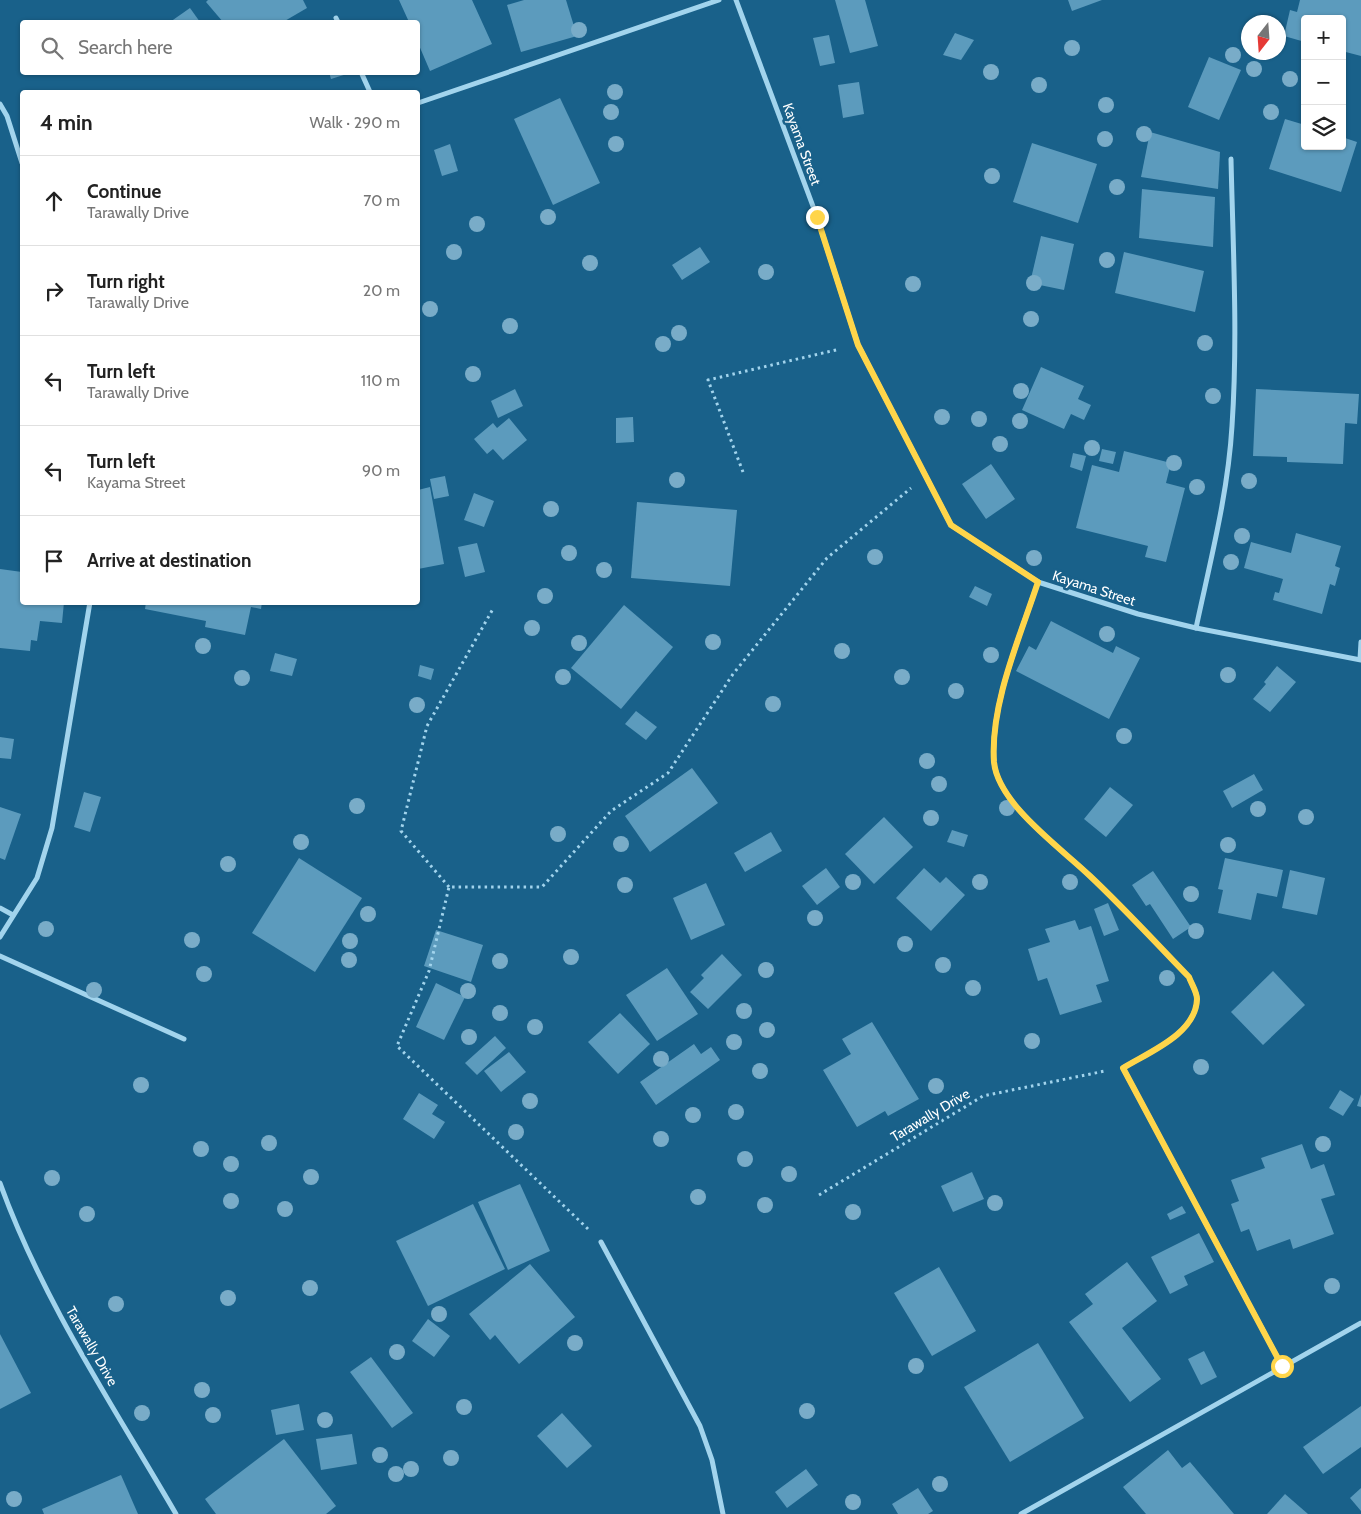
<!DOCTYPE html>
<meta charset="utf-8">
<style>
:root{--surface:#fff;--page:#f2f2f2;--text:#222;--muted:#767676;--line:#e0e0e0}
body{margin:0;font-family:Cabin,sans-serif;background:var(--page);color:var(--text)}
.controls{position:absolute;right:15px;top:15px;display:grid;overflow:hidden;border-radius:5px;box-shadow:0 1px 4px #0004}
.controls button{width:45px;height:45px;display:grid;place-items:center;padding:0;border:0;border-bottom:1px solid var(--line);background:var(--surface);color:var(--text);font:25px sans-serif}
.compass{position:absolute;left:1241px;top:15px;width:45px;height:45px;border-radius:50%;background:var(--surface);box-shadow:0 1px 4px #0004;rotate:197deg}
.stop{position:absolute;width:15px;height:15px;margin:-11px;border:4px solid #ffd54a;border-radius:50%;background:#fff}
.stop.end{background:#ffd54a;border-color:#fff;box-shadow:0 1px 5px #0008}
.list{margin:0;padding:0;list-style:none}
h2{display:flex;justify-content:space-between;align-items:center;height:65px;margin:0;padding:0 20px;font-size:21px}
h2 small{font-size:16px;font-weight:400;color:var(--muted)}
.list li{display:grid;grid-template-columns:32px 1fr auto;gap:15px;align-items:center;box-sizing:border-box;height:90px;padding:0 20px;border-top:1px solid var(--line)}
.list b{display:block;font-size:19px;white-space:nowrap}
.list p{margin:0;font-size:16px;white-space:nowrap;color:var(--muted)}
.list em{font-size:16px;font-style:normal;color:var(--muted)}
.icon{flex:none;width:28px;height:28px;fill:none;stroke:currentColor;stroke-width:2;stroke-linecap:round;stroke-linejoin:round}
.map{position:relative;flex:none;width:1361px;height:1514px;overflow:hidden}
.search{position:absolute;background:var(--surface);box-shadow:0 1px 4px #0004;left:20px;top:20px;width:400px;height:55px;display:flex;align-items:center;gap:12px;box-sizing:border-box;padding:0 18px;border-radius:5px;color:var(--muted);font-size:19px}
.panel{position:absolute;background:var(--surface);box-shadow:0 1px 4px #0004;left:20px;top:90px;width:400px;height:515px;border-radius:5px}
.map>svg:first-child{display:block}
.building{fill:#5c9bbd}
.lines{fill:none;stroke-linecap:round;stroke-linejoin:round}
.path{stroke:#a2d4ed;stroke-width:3;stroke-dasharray:2.5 4;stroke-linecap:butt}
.minor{stroke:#a2d4ed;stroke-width:5}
.tree{fill:#79acc8}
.route{stroke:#ffd54a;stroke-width:6}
.labels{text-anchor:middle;stroke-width:5;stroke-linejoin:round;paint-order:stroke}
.street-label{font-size:14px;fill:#fff;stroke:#19618a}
</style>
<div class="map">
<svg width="1361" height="1514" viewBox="0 0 1361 1514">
<rect width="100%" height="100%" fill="#19618a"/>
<g class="building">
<polygon points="208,0 303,0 307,8 283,22 223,22 206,2"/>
<polygon points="399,0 472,0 492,44 430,71 418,43 418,22 409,22"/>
<polygon points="524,0 566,0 577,36 521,52 507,5"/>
<polygon points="835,0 865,0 878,46 850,53"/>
<polygon points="1068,0 1102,0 1072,11"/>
<polygon points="1300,0 1361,0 1361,56 1342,51 1342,19 1305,19 1305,42 1284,36 1290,10 1297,12"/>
<polygon points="190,8 200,22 170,22"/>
<polygon points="955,33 974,40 961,60 943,55"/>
<polygon points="829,35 835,63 820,66 813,38"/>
<polygon points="1209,57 1241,70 1219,120 1188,107"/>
<polygon points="329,72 350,72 350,73 331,79"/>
<polygon points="859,82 864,114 843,118 838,85"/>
<polygon points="560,98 600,183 553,205 514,119"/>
<polygon points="1285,119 1305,125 1305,146 1342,146 1342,137 1357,142 1341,192 1269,169"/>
<polygon points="1150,132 1220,152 1218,189 1141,177"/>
<polygon points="1032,143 1097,164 1078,223 1013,202"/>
<polygon points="450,144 458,171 442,176 434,150"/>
<polygon points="1142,189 1215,197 1213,247 1139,238"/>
<polygon points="1041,236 1074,244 1064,290 1030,283"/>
<polygon points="700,247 710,262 682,280 672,265"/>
<polygon points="1124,252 1204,271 1195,312 1115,293"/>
<polygon points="1041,367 1084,386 1078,399 1091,405 1084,420 1071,414 1064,429 1022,410"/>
<polygon points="515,389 523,406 498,418 491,401"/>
<polygon points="1256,389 1359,394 1357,424 1345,423 1343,464 1287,462 1287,457 1253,456"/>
<polygon points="633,417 634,442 616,443 616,418"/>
<polygon points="509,418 527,440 503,460 493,449 487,454 474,439 493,423 497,428"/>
<polygon points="1102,449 1116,452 1113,464 1099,461"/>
<polygon points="1124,451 1171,463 1166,483 1185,488 1166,562 1145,557 1148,546 1076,528 1092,465 1119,472"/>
<polygon points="1073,453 1086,456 1082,471 1070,467"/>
<polygon points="991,464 1015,499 986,519 962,484"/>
<polygon points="445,476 449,496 434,499 430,479"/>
<polygon points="430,487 444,564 418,569 418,490"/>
<polygon points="474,493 494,501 484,527 464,520"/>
<polygon points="637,502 737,510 730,586 631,578"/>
<polygon points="1296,533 1341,546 1335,566 1340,568 1335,586 1330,584 1322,614 1273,600 1275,592 1279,593 1283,579 1244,568 1251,542 1291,553"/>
<polygon points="477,543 485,572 465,577 458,547"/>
<polygon points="0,569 22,572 22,602 64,602 62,623 40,621 37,641 31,640 30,651 0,648"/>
<polygon points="975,586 992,594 987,606 969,597"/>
<polygon points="146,602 262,602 261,609 251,607 245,635 205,627 206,621 145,609"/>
<polygon points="624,605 673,647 621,709 571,668"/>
<polygon points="1051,621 1113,653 1116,646 1140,658 1109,719 1016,671 1029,646 1036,650"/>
<polygon points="275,653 297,659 292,676 270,671"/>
<polygon points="420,665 434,669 431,680 418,676"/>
<polygon points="1277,666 1296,682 1270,712 1253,699 1266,684 1264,682"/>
<polygon points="636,711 657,727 646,740 625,724"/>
<polygon points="0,737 14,739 11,759 0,758"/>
<polygon points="692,768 718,803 650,852 625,816"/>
<polygon points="1254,774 1263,790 1232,808 1223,791"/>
<polygon points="1110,787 1133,805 1106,837 1084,819"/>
<polygon points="84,792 101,797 90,832 74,827"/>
<polygon points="0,807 21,814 5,860 0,858"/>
<polygon points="884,817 913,847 874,884 845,854"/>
<polygon points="952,830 968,835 964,847 947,842"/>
<polygon points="771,832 782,851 745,872 734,853"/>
<polygon points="299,858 362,898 315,972 252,933"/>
<polygon points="1225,858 1283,870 1277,897 1257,893 1251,920 1218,913 1223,890 1218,889"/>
<polygon points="826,868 840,887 817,905 802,886"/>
<polygon points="924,868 940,883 946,877 965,895 931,931 896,898"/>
<polygon points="1290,870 1325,878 1317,915 1282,908"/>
<polygon points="1153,871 1191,927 1173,939 1150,904 1146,906 1132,885"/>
<polygon points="706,883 725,925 691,940 673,898"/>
<polygon points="1108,903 1119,930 1104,936 1094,909"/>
<polygon points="1075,920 1079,930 1091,926 1109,981 1096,985 1102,1002 1060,1015 1047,978 1038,981 1028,949 1050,942 1045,929"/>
<polygon points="436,930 483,945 471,982 424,966"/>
<polygon points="722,954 742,975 708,1009 690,992 704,978 701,975"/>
<polygon points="667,968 698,1014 657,1041 626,995"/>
<polygon points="1273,971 1305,1005 1263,1045 1231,1012"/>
<polygon points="436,983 465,997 444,1040 416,1027"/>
<polygon points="620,1013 650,1044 618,1074 588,1042"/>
<polygon points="872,1022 919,1099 888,1116 885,1111 857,1127 823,1070 851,1054 842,1039"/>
<polygon points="495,1036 506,1048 477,1075 465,1063"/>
<polygon points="694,1044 701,1054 711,1047 720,1060 656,1105 640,1082"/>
<polygon points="509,1052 526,1072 501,1092 484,1071"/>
<polygon points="1340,1090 1354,1099 1343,1116 1329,1108"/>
<polygon points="419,1093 438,1105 432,1114 445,1122 434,1139 403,1119"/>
<polygon points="1361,1094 1361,1107 1357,1106"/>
<polygon points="1302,1144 1311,1169 1324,1164 1335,1195 1321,1199 1334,1234 1293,1249 1290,1239 1257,1251 1249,1229 1241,1232 1231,1204 1239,1201 1231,1180 1265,1168 1261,1158"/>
<polygon points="972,1172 984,1199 953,1212 941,1186"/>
<polygon points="520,1184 550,1251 508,1270 478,1202"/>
<polygon points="473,1204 505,1269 428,1306 396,1241"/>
<polygon points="1182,1206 1186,1213 1170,1220 1167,1214"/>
<polygon points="1199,1233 1214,1262 1184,1276 1188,1285 1170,1294 1151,1257"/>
<polygon points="1127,1262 1157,1301 1122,1328 1161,1379 1130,1402 1069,1322 1093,1304 1085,1294"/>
<polygon points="530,1264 575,1317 519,1364 495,1335 490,1340 469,1314"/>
<polygon points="939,1267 976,1331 932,1356 894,1293"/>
<polygon points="428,1319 450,1336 434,1357 412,1341"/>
<polygon points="0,1334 31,1393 0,1409"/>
<polygon points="1038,1343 1084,1418 1010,1462 964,1387"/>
<polygon points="1204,1351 1217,1377 1201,1385 1188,1359"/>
<polygon points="371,1357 413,1413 392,1428 350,1372"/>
<polygon points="299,1404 304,1430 276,1435 271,1410"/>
<polygon points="1361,1406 1361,1447 1323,1474 1303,1447"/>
<polygon points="562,1413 592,1446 567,1468 537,1436"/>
<polygon points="352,1434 357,1464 321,1470 316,1439"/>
<polygon points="284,1439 336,1506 326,1514 216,1514 205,1499"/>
<polygon points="1168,1450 1182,1468 1190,1462 1234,1514 1146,1514 1123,1487"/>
<polygon points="806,1469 818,1485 787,1508 775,1492"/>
<polygon points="121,1475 138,1514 44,1514 42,1509"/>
<polygon points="918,1488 933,1511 928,1514 898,1514 892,1504"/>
<polygon points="1361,1488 1361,1511 1350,1498"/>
<polygon points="1285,1494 1308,1514 1267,1514"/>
</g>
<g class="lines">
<g class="path">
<polyline points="743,472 708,380 840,349"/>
<polyline points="449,887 401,831 427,726 494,607"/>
<polyline points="819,1195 983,1096 1105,1071"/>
<polyline points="588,1229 397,1046 429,971 449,887 542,887 611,811 668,773 733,674 827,558 911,488"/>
</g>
<g class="minor">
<polyline points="736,0 817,217 858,345 951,525 1038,582 1138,614 1196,628 1361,660"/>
<polyline points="336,18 338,22"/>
<polyline points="361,72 370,92"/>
<polyline points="418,103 719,0"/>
<polyline points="0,104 7,116 22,163"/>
<path d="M1038 582C1020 637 990 704 994 762 998 804 1061 848 1090 876 1124 908 1156 943 1189 977 1191 983 1197 992 1197 999 1196 1034 1149 1052 1123 1068L1282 1366"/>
<path d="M1196 628C1210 562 1228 494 1232 426 1238 338 1233 248 1231 159"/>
<polyline points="1360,659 1361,642"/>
<polyline points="0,908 13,915"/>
<polyline points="0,937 37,878 52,828 90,602"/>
<polyline points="0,956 184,1039"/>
<path d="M0 1183C42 1300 114 1407 176 1514"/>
<polyline points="601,1242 700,1426 712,1460 723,1514"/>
<polyline points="1021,1514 1361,1323"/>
</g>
</g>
<g class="tree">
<circle cx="579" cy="30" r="8"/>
<circle cx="1072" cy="48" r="8"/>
<circle cx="1233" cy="55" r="8"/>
<circle cx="1254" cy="69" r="8"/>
<circle cx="991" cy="72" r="8"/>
<circle cx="1290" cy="79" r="8"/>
<circle cx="1039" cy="85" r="8"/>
<circle cx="615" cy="92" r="8"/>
<circle cx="1106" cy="105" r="8"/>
<circle cx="611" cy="112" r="8"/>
<circle cx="1271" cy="112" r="8"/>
<circle cx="1144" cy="134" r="8"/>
<circle cx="1105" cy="139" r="8"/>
<circle cx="616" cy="144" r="8"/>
<circle cx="992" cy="176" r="8"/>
<circle cx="1117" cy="187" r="8"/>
<circle cx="548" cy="217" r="8"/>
<circle cx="477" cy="224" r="8"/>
<circle cx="454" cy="252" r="8"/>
<circle cx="1107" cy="260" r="8"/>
<circle cx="590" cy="263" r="8"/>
<circle cx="766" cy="272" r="8"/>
<circle cx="1034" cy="283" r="8"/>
<circle cx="913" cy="284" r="8"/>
<circle cx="430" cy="309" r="8"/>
<circle cx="1031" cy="319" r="8"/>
<circle cx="510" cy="326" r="8"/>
<circle cx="679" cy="333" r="8"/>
<circle cx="1205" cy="343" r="8"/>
<circle cx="663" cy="344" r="8"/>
<circle cx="473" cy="374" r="8"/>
<circle cx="1021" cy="391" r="8"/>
<circle cx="1213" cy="396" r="8"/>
<circle cx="942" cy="417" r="8"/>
<circle cx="979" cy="419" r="8"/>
<circle cx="1020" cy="421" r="8"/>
<circle cx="1000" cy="444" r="8"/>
<circle cx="1092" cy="448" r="8"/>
<circle cx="1174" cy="463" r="8"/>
<circle cx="677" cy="480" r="8"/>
<circle cx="1249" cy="481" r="8"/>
<circle cx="1197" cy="487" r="8"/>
<circle cx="551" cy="509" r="8"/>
<circle cx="1242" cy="536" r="8"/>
<circle cx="569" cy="553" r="8"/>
<circle cx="875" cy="557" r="8"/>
<circle cx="1034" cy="558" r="8"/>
<circle cx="1231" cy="562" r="8"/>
<circle cx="604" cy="570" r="8"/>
<circle cx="545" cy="596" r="8"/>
<circle cx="532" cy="628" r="8"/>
<circle cx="1107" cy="634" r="8"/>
<circle cx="713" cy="642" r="8"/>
<circle cx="579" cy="643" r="8"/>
<circle cx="203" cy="646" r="8"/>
<circle cx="842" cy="651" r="8"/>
<circle cx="991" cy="655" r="8"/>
<circle cx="1228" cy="675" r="8"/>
<circle cx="563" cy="677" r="8"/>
<circle cx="902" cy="677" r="8"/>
<circle cx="242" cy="678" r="8"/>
<circle cx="956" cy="691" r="8"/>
<circle cx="773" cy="704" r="8"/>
<circle cx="417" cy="705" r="8"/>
<circle cx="1124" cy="736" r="8"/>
<circle cx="927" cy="761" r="8"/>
<circle cx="939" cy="784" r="8"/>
<circle cx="357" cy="806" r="8"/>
<circle cx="1007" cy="808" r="8"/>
<circle cx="1258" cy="809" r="8"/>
<circle cx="1306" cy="817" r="8"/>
<circle cx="931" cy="818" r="8"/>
<circle cx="558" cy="834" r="8"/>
<circle cx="301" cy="842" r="8"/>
<circle cx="621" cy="844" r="8"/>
<circle cx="1228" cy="845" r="8"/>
<circle cx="228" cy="864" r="8"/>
<circle cx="853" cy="882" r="8"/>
<circle cx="980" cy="882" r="8"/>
<circle cx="1070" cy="882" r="8"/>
<circle cx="625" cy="885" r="8"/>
<circle cx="1191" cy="894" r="8"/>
<circle cx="368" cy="914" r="8"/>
<circle cx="815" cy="918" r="8"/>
<circle cx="46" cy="929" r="8"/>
<circle cx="1196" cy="931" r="8"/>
<circle cx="192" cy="940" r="8"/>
<circle cx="350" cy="941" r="8"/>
<circle cx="905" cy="944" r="8"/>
<circle cx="571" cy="957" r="8"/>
<circle cx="349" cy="960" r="8"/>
<circle cx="500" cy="961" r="8"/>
<circle cx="943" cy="965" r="8"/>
<circle cx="766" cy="970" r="8"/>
<circle cx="204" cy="974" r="8"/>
<circle cx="1167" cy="978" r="8"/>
<circle cx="973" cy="988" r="8"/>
<circle cx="94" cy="990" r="8"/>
<circle cx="468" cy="991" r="8"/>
<circle cx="744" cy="1011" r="8"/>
<circle cx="500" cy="1013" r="8"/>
<circle cx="535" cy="1027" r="8"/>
<circle cx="767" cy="1030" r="8"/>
<circle cx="469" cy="1037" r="8"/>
<circle cx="1032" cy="1041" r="8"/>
<circle cx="734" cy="1042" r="8"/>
<circle cx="661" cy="1059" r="8"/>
<circle cx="1201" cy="1067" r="8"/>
<circle cx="760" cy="1071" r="8"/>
<circle cx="141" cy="1085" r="8"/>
<circle cx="936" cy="1086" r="8"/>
<circle cx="530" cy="1101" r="8"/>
<circle cx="736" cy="1112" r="8"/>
<circle cx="693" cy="1115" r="8"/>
<circle cx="516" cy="1132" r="8"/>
<circle cx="661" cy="1139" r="8"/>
<circle cx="269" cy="1143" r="8"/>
<circle cx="1323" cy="1144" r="8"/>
<circle cx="201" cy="1149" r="8"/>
<circle cx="745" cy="1159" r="8"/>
<circle cx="231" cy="1164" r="8"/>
<circle cx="789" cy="1174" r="8"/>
<circle cx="311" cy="1177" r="8"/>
<circle cx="52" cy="1178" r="8"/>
<circle cx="698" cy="1197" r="8"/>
<circle cx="231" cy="1201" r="8"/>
<circle cx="995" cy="1203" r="8"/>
<circle cx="765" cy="1205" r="8"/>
<circle cx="285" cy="1209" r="8"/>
<circle cx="853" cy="1212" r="8"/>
<circle cx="87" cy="1214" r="8"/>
<circle cx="1332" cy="1286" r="8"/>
<circle cx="310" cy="1288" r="8"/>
<circle cx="228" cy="1298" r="8"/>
<circle cx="116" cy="1304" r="8"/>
<circle cx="439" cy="1314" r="8"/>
<circle cx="575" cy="1343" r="8"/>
<circle cx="397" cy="1352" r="8"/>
<circle cx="916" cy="1366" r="8"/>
<circle cx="202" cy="1390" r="8"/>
<circle cx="464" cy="1407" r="8"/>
<circle cx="807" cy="1411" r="8"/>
<circle cx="142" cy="1413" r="8"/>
<circle cx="213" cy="1415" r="8"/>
<circle cx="325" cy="1420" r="8"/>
<circle cx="380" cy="1455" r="8"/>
<circle cx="451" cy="1458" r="8"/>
<circle cx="411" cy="1469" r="8"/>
<circle cx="396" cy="1474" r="8"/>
<circle cx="940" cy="1484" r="8"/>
<circle cx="14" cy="1499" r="8"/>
<circle cx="853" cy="1502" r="8"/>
</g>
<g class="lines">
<path class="route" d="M817 217 858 345 951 525 1038 582C1020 637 990 704 994 762 998 804 1061 848 1090 876 1124 908 1156 943 1189 977 1191 983 1197 992 1197 999 1196 1034 1149 1052 1123 1068L1282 1366"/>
</g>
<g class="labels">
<g class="street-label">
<text transform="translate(802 144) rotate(70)" y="5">Kayama Street</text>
<text transform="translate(1094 588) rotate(18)" y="5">Kayama Street</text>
<text transform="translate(930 1115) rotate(-31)" y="5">Tarawally Drive</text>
<text transform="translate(92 1346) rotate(60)" y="5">Tarawally Drive</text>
</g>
</g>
</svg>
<div class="controls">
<button>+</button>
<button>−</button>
<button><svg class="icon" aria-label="layers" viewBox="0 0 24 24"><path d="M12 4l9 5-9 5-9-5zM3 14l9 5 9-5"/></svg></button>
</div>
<svg class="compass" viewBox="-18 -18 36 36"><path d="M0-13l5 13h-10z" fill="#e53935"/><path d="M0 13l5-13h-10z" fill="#767676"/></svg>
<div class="stop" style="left:1282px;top:1366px"></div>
<div class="stop end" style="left:817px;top:217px"></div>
<div class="search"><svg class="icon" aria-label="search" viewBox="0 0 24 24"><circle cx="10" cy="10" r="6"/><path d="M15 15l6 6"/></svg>Search here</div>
<section class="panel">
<h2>4 min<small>Walk · 290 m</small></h2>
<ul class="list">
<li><svg class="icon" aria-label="ahead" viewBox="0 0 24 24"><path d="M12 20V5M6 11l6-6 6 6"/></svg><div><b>Continue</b><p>Tarawally Drive</p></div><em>70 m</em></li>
<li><svg class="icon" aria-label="right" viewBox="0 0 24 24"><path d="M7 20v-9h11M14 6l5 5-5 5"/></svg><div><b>Turn right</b><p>Tarawally Drive</p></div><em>20 m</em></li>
<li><svg class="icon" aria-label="left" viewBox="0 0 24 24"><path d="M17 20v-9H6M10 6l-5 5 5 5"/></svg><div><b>Turn left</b><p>Tarawally Drive</p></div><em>110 m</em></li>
<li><svg class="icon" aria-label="left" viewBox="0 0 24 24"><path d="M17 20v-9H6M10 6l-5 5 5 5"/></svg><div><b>Turn left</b><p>Kayama Street</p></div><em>90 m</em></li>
<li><svg class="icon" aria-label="arrive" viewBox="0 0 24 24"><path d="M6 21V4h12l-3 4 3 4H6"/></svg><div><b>Arrive at destination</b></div></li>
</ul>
</section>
</div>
